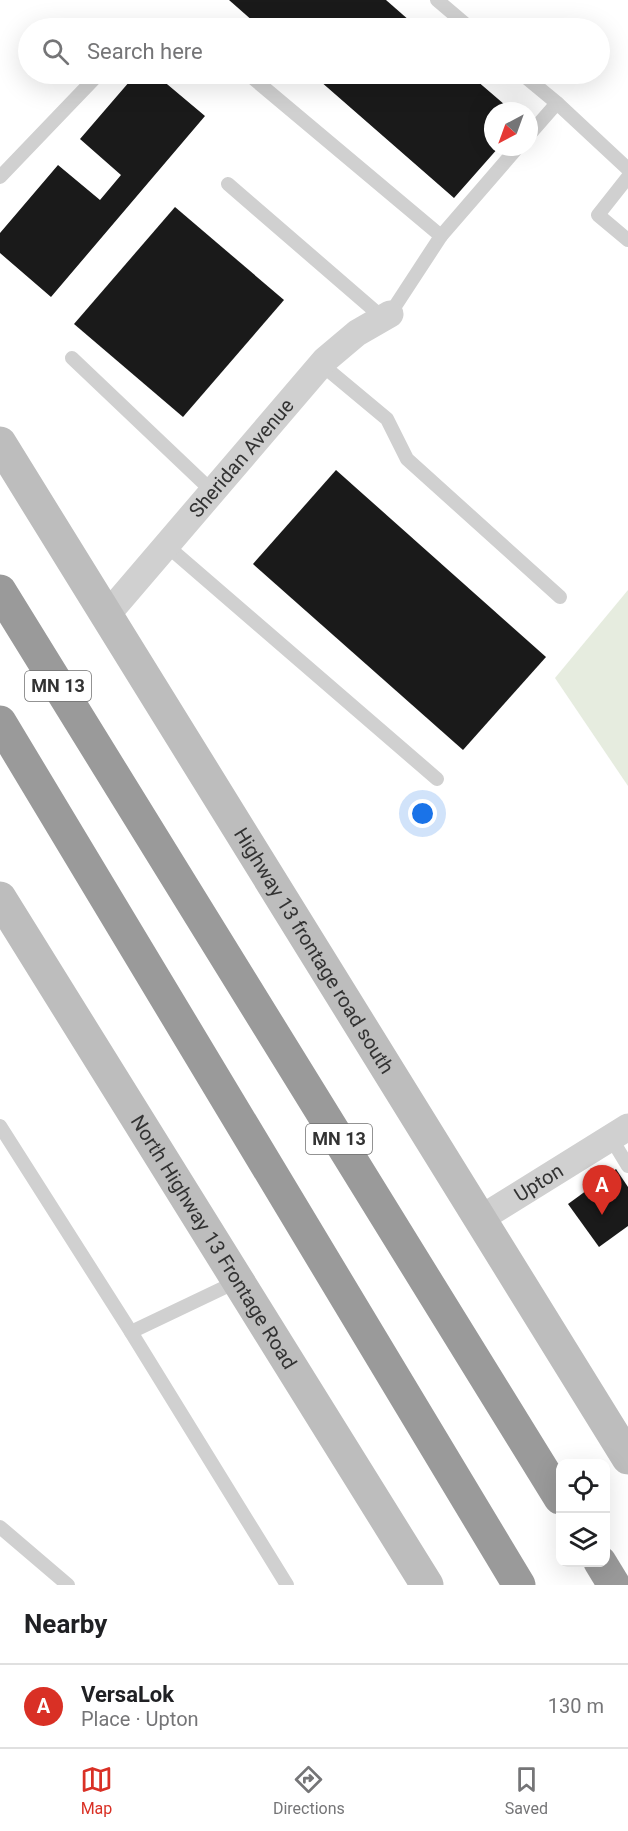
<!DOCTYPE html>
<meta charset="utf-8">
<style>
:root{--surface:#fff;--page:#f6f6f6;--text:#202124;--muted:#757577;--line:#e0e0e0;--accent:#d93025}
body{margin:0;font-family:Roboto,sans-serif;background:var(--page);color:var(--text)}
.controls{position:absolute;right:18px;bottom:18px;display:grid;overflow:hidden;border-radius:12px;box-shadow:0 6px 24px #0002}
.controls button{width:54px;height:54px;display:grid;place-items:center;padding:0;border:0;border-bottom:2px solid var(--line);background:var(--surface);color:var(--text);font:30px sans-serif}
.compass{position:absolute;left:484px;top:102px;width:54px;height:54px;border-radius:50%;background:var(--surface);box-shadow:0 6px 24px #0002;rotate:221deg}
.you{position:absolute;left:423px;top:814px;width:21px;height:21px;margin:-15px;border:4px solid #fff;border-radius:50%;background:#1a73e8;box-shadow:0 0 0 9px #1a73e833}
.badge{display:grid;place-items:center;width:39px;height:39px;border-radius:50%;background:var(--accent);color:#fff;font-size:20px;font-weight:700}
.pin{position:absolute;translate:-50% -50px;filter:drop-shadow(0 2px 3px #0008)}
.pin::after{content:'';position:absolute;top:32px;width:21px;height:18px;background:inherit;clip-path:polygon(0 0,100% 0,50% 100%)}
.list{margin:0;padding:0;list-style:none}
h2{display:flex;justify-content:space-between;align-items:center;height:78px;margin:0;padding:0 24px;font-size:26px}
h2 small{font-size:20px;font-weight:400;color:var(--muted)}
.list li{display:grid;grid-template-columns:39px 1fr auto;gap:18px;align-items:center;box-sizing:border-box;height:84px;padding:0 24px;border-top:2px solid var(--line)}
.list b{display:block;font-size:22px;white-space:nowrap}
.list p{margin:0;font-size:20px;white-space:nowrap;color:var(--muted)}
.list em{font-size:20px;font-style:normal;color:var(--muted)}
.icon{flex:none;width:33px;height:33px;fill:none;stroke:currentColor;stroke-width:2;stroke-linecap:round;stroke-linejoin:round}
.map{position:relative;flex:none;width:628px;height:1585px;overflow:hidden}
.search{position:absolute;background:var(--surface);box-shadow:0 6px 24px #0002;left:18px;right:18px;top:18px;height:66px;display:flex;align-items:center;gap:15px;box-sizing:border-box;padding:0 21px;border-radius:33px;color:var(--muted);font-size:22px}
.sheet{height:162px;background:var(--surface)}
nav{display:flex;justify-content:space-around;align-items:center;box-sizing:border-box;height:84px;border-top:2px solid var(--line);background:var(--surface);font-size:16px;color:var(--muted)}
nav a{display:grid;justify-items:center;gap:3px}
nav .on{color:var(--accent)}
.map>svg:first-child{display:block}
.green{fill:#e6ecdf}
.building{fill:#1a1a1a}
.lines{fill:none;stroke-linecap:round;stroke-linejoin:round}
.lane{stroke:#d0d0d0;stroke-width:14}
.street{stroke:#d0d0d0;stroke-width:27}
.secondary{stroke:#bdbdbd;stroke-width:33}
.highway{stroke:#9a9a9a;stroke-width:33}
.labels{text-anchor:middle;stroke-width:6;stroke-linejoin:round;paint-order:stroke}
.shield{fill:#fff;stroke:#707070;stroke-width:1.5}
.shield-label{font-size:18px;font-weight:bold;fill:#333}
.street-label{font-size:20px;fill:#333;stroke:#fff}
</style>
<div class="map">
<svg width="628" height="1585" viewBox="0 0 628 1585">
<rect width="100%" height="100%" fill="#fff"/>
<polygon class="green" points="628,590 628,786 555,678"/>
<g class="building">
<polygon points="229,0 386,0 418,28 261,28"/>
<polygon points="136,74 155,74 205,116 51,297 0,253 0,233 58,165 100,200 121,175 80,139"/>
<polygon points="312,74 469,74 512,111 493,111 493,147 499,147 454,198"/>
<polygon points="175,207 284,300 183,417 74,324"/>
<polygon points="336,470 546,657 463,750 253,564"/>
<polygon points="616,1169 628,1187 628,1226 599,1247 568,1204"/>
</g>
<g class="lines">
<g class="lane">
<polyline points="437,0 470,28"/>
<polyline points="248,74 441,236 390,314"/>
<polyline points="522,74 557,103"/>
<polyline points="529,135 557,103 628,169"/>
<polyline points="0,177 94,79"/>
<polyline points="628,177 598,215 628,240"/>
<polyline points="228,184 383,318"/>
<polyline points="441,236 518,147"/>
<polyline points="72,358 213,492"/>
<polyline points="321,364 387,419 407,459 560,597"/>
<polyline points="166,545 437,779"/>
<polyline points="0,1126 131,1332"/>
<polyline points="611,1138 628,1166"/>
<polyline points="238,1281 131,1332 287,1585"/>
<polyline points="0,1527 68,1585"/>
</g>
<g class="street">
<path id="s1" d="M106 616 325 360 357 333 390 314"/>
<path id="s2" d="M480 1219 628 1127"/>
</g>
<g class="secondary">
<path id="s3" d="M0 443 628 1458"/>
<path id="s4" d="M0 898 427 1585"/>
</g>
<g class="highway">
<polyline points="0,591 560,1498"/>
<polyline points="0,722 519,1585"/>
<polyline points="600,1562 614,1585"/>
</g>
</g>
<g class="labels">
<g class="shield">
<rect x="25" y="671" width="66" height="30" rx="4.5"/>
<rect x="306" y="1124" width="66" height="30" rx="4.5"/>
</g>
<g class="shield-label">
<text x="58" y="692">MN 13</text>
<text x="339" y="1145">MN 13</text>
</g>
<g class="street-label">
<text dy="7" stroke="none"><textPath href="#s1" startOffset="208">Sheridan Avenue</textPath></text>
<text dy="7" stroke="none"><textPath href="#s3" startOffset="597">Highway 13 frontage road south</textPath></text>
<text dy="7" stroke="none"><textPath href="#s2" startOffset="69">Upton</textPath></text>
<text dy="7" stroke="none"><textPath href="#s4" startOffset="405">North Highway 13 Frontage Road</textPath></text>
</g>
</g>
</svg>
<div class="controls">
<button><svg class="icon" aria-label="locate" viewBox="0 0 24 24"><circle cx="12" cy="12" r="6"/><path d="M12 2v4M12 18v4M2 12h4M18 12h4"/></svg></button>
<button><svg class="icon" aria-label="layers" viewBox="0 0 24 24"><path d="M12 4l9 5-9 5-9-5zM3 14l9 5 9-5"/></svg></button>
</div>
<svg class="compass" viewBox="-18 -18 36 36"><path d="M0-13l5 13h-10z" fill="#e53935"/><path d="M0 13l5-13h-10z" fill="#757577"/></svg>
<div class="you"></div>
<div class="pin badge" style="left:602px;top:1215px">A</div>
<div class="search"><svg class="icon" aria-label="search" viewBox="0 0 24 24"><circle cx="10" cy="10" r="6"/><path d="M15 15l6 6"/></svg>Search here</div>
</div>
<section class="sheet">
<h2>Nearby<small></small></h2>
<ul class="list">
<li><span class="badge">A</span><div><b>VersaLok</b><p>Place · Upton</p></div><em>130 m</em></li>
</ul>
</section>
<nav>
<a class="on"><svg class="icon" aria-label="map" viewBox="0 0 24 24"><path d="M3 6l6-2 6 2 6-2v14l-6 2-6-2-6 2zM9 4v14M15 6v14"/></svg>Map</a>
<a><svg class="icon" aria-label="directions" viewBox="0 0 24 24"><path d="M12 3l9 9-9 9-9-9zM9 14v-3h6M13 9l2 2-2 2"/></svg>Directions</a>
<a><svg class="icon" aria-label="saved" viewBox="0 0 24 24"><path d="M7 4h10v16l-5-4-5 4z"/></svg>Saved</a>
</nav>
